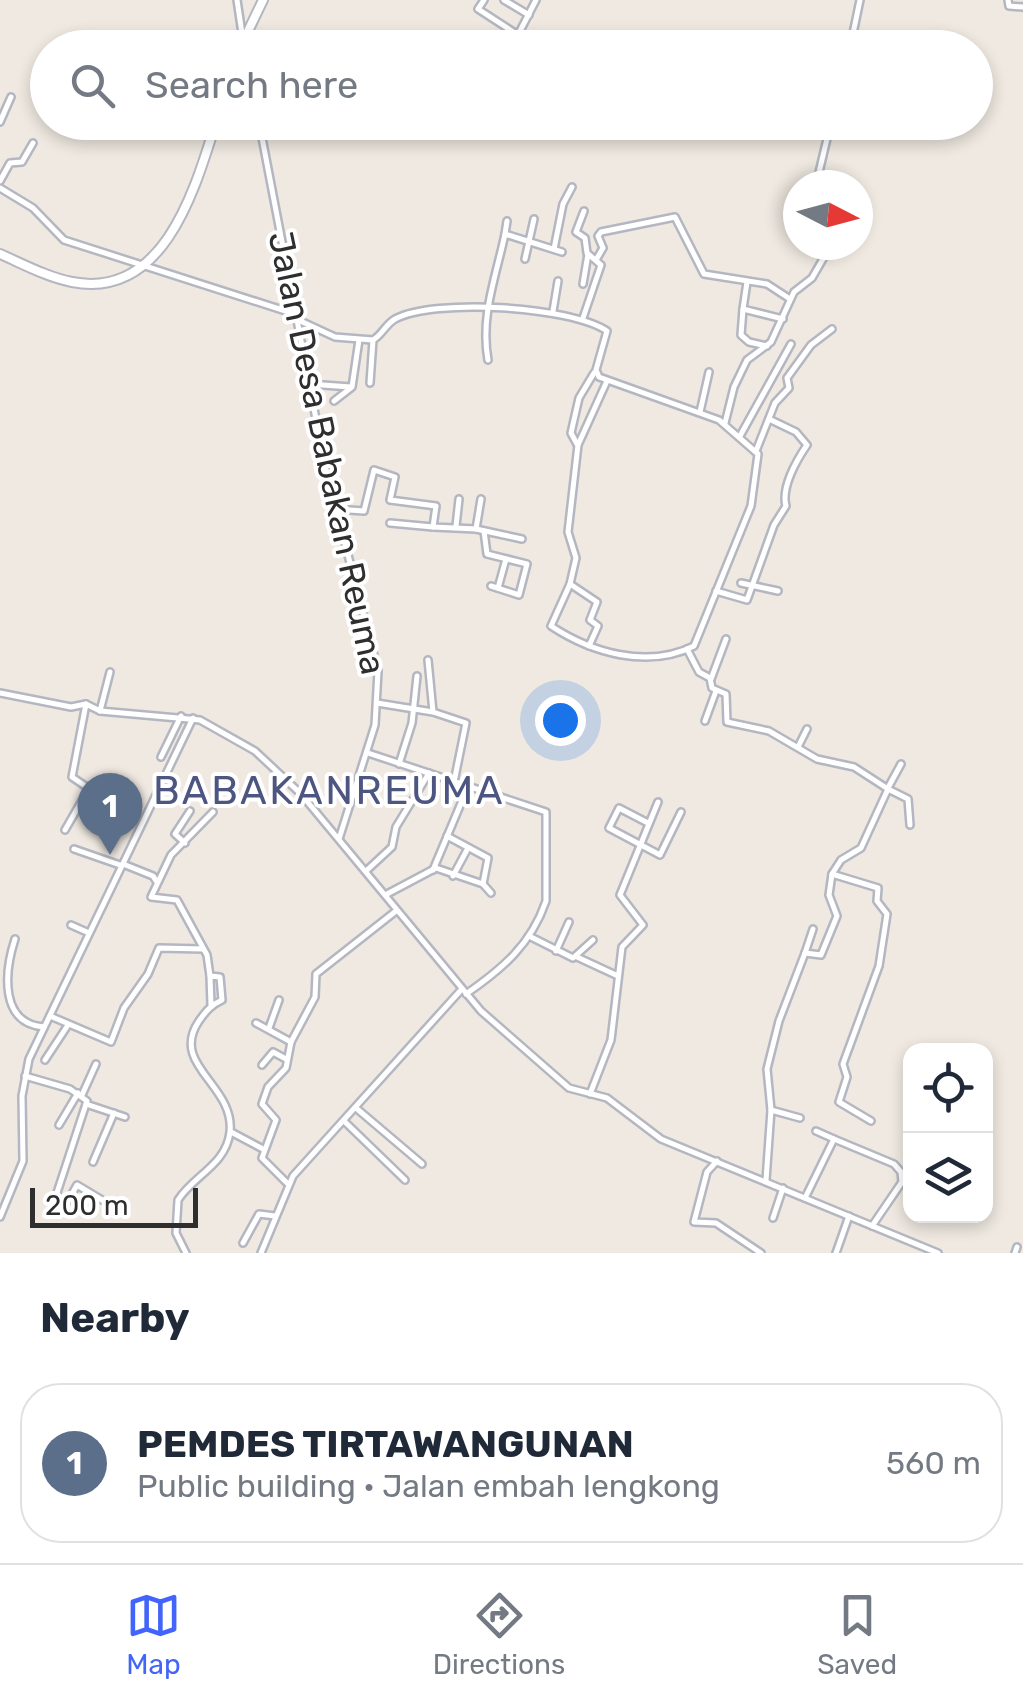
<!DOCTYPE html>
<meta charset="utf-8">
<style>
:root{--surface:#fff;--page:#f6f6f7;--text:#1f2937;--muted:#747a83;--line:#e0e1e3;--accent:#4264fb}
body{margin:0;font-family:Rubik,sans-serif;background:var(--page);color:var(--text)}
.controls{position:absolute;right:30px;bottom:30px;display:grid;overflow:hidden;border-radius:20px;box-shadow:0 5px 15px #0003}
.controls button{width:90px;height:90px;display:grid;place-items:center;padding:0;border:0;border-bottom:2px solid var(--line);background:var(--surface);color:var(--text);font:50px sans-serif}
.compass{position:absolute;left:783px;top:170px;width:90px;height:90px;border-radius:50%;background:var(--surface);box-shadow:0 5px 15px #0003;rotate:96deg}
.scale{position:absolute;left:30px;bottom:25px;width:168px;box-sizing:border-box;padding-left:10px;border:5px solid #2e2e2e;border-top:0;font-size:28px;line-height:35px;white-space:nowrap;color:#2e2e2e;-webkit-text-stroke:8px #fff;paint-order:stroke}
.you{position:absolute;left:560px;top:720px;width:35px;height:35px;margin:-25px;border:8px solid #fff;border-radius:50%;background:#1a73e8;box-shadow:0 0 0 15px #1a73e833}
.badge{display:grid;place-items:center;width:65px;height:65px;border-radius:50%;background:var(--accent);color:#fff;font-size:32px;font-weight:700}
.pin{position:absolute;translate:-50% -82px;filter:drop-shadow(0 2px 5px #0008)}
.pin::after{content:'';position:absolute;top:52px;width:35px;height:30px;background:inherit;clip-path:polygon(0 0,100% 0,50% 100%)}
.list{margin:0;padding:0;list-style:none}
h2{display:flex;justify-content:space-between;align-items:center;height:130px;margin:0;padding:0 40px;font-size:42px}
h2 small{font-size:32px;font-weight:400;color:var(--muted)}
.list li{display:grid;grid-template-columns:65px 1fr auto;gap:30px;align-items:center;box-sizing:border-box;height:160px;margin:0 20px 20px;padding:0 20px;border:2px solid var(--line);border-radius:40px}
.list b{display:block;font-size:38px;white-space:nowrap}
.list p{margin:0;font-size:32px;white-space:nowrap;color:var(--muted)}
.list em{font-size:32px;font-style:normal;color:var(--muted)}
.icon{flex:none;width:55px;height:55px;fill:none;stroke:currentColor;stroke-width:2;stroke-linecap:round;stroke-linejoin:round}
.map{position:relative;flex:none;width:1023px;height:1253px;overflow:hidden}
.search{position:absolute;background:var(--surface);box-shadow:0 5px 15px #0003;left:30px;right:30px;top:30px;height:110px;display:flex;align-items:center;gap:25px;box-sizing:border-box;padding:0 35px;border-radius:55px;color:var(--muted);font-size:38px}
.sheet{height:310px;background:var(--surface)}
nav{display:flex;justify-content:space-around;align-items:center;box-sizing:border-box;height:140px;border-top:2px solid var(--line);background:var(--surface);font-size:28px;color:var(--muted)}
nav a{display:grid;justify-items:center;gap:5px}
nav .on{color:var(--accent)}
.map>svg:first-child{display:block}
.lines{fill:none;stroke-linecap:round;stroke-linejoin:round}
.street-casing{stroke:#b4b7c1;stroke-width:10}
.secondary-casing{stroke:#b4b7c1;stroke-width:12}
.street{stroke:#fff;stroke-width:5}
.secondary{stroke:#fff;stroke-width:8}
.labels{text-anchor:middle;stroke-width:8;stroke-linejoin:round;paint-order:stroke}
.street-label{font-size:35px;fill:#2e2e2e;stroke:#fff}
.quarter-label{font-size:40px;letter-spacing:2.5px;fill:#4d5680;stroke:#fff}
</style>
<div class="map">
<svg width="1023" height="1253" viewBox="0 0 1023 1253">
<rect width="100%" height="100%" fill="#efe9e1"/>
<g class="lines">
<defs>
<g id="street">
<polyline points="237,0 243,40"/>
<polyline points="484,0 478,9 518,35 536,0"/>
<polyline points="504,0 529,15"/>
<polyline points="1008,0 1009,6 1023,7"/>
<polyline points="850,48 860,0"/>
<polyline points="0,122 11,97"/>
<polyline points="259,122 325,466 378,671 375,725 339,839"/>
<polyline points="0,181 10,163 22,162 33,143"/>
<polyline points="816,185 831,122"/>
<polyline points="0,188 33,208 64,240 295,314"/>
<polyline points="505,234 507,221"/>
<polyline points="554,249 563,204 572,187"/>
<polyline points="525,259 534,219"/>
<polyline points="596,260 603,248 598,236 601,232 675,217 704,274 767,284 790,299"/>
<polyline points="583,284 588,254"/>
<polyline points="743,309 747,282"/>
<polyline points="553,311 558,281"/>
<polyline points="583,318 601,265 587,253 585,238 576,232 584,211"/>
<path d="M296 319 335 337 373 340C382 335 385 325 395 319 434 298 570 306 607 331L596 370 599 377 719 420 758 454 751 506 694 646C648 669 592 653 551 626L570 584"/>
<polyline points="767,346 749,342 741,335 743,309 783,319"/>
<path d="M488 360C480 316 496 277 505 234L562 252"/>
<polyline points="370,383 373,340"/>
<polyline points="309,384 351,387"/>
<polyline points="334,401 352,387 359,340"/>
<polyline points="700,412 709,372"/>
<polyline points="725,423 734,387 747,360 771,342 794,292 812,278 831,245"/>
<polyline points="740,436 791,344"/>
<polyline points="577,444 571,433 579,398 594,373"/>
<polyline points="756,451 775,403 789,388 787,378 811,345 832,329"/>
<polyline points="335,509 364,511 374,470 395,477 390,500 436,506 433,527 476,529 522,539"/>
<polyline points="390,523 433,527"/>
<polyline points="456,526 459,499"/>
<polyline points="476,529 481,499"/>
<polyline points="484,531 487,554 527,564 519,595 491,586"/>
<polyline points="741,583 778,591"/>
<polyline points="498,588 506,559"/>
<path d="M716 591 747 600 774 525 786 506C781 488 796 461 807 445L796 432 769 419"/>
<polyline points="589,646 598,626 590,620 597,602 570,584 576,558 568,532 578,445 607,381"/>
<polyline points="687,649 699,672 710,678 712,688 726,694 727,722 769,731 817,759 854,767 888,789"/>
<polyline points="711,679 726,639"/>
<polyline points="0,693 71,707 86,704 100,711 200,720 255,751 301,794 481,1011 569,1088 607,1098 661,1139 938,1253"/>
<polyline points="377,703 433,712 428,660"/>
<polyline points="86,704 72,777 122,811 104,835"/>
<polyline points="100,711 110,672"/>
<polyline points="433,712 466,723 454,782"/>
<polyline points="705,721 716,691"/>
<polyline points="798,747 807,729"/>
<path d="M368 753 546 812V901C531 945 502 969 466 994"/>
<polyline points="161,757 181,716"/>
<polyline points="399,764 412,723 417,676"/>
<polyline points="889,786 901,764"/>
<polyline points="122,811 133,793"/>
<polyline points="95,822 125,782"/>
<polyline points="648,823 619,808 609,828 660,855 681,812"/>
<polyline points="65,830 88,790"/>
<polyline points="447,836 488,858 483,884"/>
<polyline points="185,843 175,834 190,811"/>
<polyline points="74,849 120,865"/>
<polyline points="123,864 153,876 157,882"/>
<polyline points="433,870 467,789"/>
<polyline points="366,871 392,847 396,827 429,773"/>
<polyline points="832,874 878,888 877,901 887,914 879,966 843,1064 847,1077 839,1102 871,1121"/>
<polyline points="453,876 468,848"/>
<polyline points="387,894 436,868 483,884 491,893"/>
<polyline points="71,925 89,933"/>
<polyline points="529,936 573,958 593,940"/>
<path d="M15 939C4 973 0 1024 44 1027"/>
<polyline points="556,951 569,922"/>
<polyline points="805,953 813,929"/>
<polyline points="577,957 618,976"/>
<polyline points="210,976 211,1005"/>
<polyline points="50,1016 111,1042 124,1008 148,974 159,948 203,949"/>
<polyline points="256,1023 291,1042"/>
<polyline points="269,1028 279,1000"/>
<polyline points="45,1060 68,1025"/>
<polyline points="262,1065 273,1052 286,1059"/>
<polyline points="25,1076 70,1089 87,1101 52,1208 68,1201 77,1185 102,1200"/>
<polyline points="590,1094 611,1040 622,947 643,925 620,895 658,802"/>
<polyline points="82,1095 96,1064"/>
<polyline points="86,1104 125,1117"/>
<polyline points="356,1108 422,1164"/>
<polyline points="771,1110 800,1118"/>
<polyline points="344,1121 405,1180"/>
<polyline points="59,1125 78,1093"/>
<polyline points="231,1132 263,1149"/>
<polyline points="834,1139 894,1164 901,1172 902,1182 872,1226"/>
<polyline points="717,1161 707,1172 694,1222 716,1223 761,1253"/>
<polyline points="93,1162 114,1113"/>
<polyline points="766,1180 771,1110 767,1069 779,1021 805,953 821,955 837,916 829,895 832,874 841,860 861,848 888,789 908,799 910,825"/>
<polyline points="287,1183 262,1158 276,1120 262,1104 268,1087 286,1068 291,1042 315,997 316,974 396,911"/>
<polyline points="805,1198 834,1139 816,1131"/>
<polyline points="0,1217 23,1161 22,1096 29,1059 193,718"/>
<polyline points="773,1218 783,1188"/>
<polyline points="243,1243 259,1214 275,1216"/>
<path d="M186 1253 176 1233 178 1200C194 1175 226 1165 230 1132 235 1085 169 1065 199 1021 206 1011 211 1005 222 1000L220 977 210 976 207 955 177 900 151 897 171 855 213 812"/>
<polyline points="261,1253 293,1176 461,990"/>
<polyline points="836,1253 849,1216"/>
<polyline points="1015,1253 1017,1247"/>
</g>
<g id="secondary">
<polyline points="240,48 263,0"/>
<path d="M0 254C23 264 47 277 72 282 164 300 195 189 216 122"/>
</g>
</defs>
<use href="#street" class="street-casing"/>
<use href="#secondary" class="secondary-casing"/>
<use href="#street" class="street"/>
<use href="#secondary" class="secondary"/>
</g>
<g class="labels">
<g class="street-label">
<text transform="translate(327 453) rotate(78)" y="12">Jalan Desa Babakan Reuma</text>
</g>
<g class="quarter-label">
<text x="329" y="804">BABAKANREUMA</text>
</g>
</g>
</svg>
<div class="controls">
<button><svg class="icon" aria-label="locate" viewBox="0 0 24 24"><circle cx="12" cy="12" r="6"/><path d="M12 2v4M12 18v4M2 12h4M18 12h4"/></svg></button>
<button><svg class="icon" aria-label="layers" viewBox="0 0 24 24"><path d="M12 4l9 5-9 5-9-5zM3 14l9 5 9-5"/></svg></button>
</div>
<svg class="compass" viewBox="-18 -18 36 36"><path d="M0-13l5 13h-10z" fill="#e53935"/><path d="M0 13l5-13h-10z" fill="#747a83"/></svg>
<div class="scale">200 m</div>
<div class="you"></div>
<div class="pin badge" style="left:110px;top:855px;background:#5c6f8a">1</div>
<div class="search"><svg class="icon" aria-label="search" viewBox="0 0 24 24"><circle cx="10" cy="10" r="6"/><path d="M15 15l6 6"/></svg>Search here</div>
</div>
<section class="sheet">
<h2>Nearby<small></small></h2>
<ul class="list">
<li><span class="badge" style="background:#5c6f8a">1</span><div><b>PEMDES TIRTAWANGUNAN</b><p>Public building · Jalan embah lengkong</p></div><em>560 m</em></li>
</ul>
</section>
<nav>
<a class="on"><svg class="icon" aria-label="map" viewBox="0 0 24 24"><path d="M3 6l6-2 6 2 6-2v14l-6 2-6-2-6 2zM9 4v14M15 6v14"/></svg>Map</a>
<a><svg class="icon" aria-label="directions" viewBox="0 0 24 24"><path d="M12 3l9 9-9 9-9-9zM9 14v-3h6M13 9l2 2-2 2"/></svg>Directions</a>
<a><svg class="icon" aria-label="saved" viewBox="0 0 24 24"><path d="M7 4h10v16l-5-4-5 4z"/></svg>Saved</a>
</nav>
